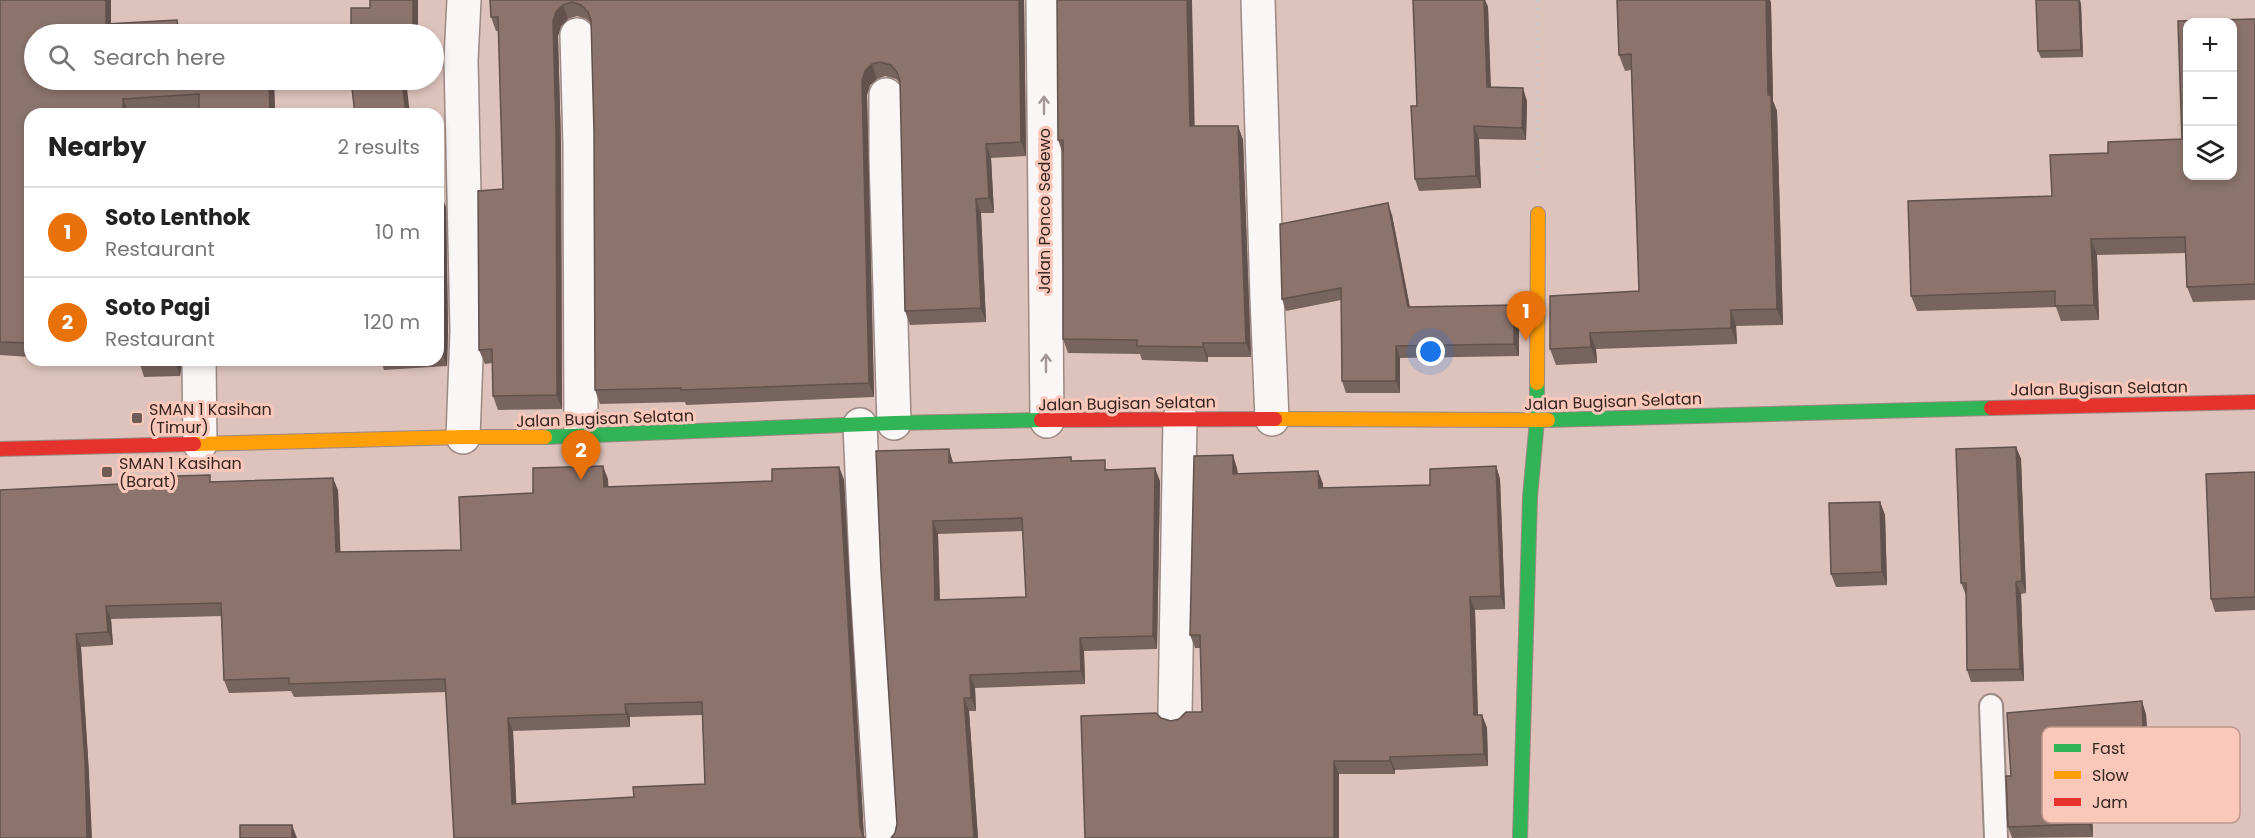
<!DOCTYPE html>
<meta charset="utf-8">
<style>
:root{--surface:#fff;--page:#f6f6f6;--text:#222;--muted:#767676;--line:#e0e0e0;--accent:#7c3aed}
body{margin:0;font-family:Poppins,sans-serif;background:var(--page);color:var(--text)}
.controls{position:absolute;right:18px;top:18px;display:grid;overflow:hidden;border-radius:12px;box-shadow:0 3px 9px #0003}
.controls button{width:54px;height:54px;display:grid;place-items:center;padding:0;border:0;border-bottom:2px solid var(--line);background:var(--surface);color:var(--text);font:30px sans-serif}
.you{position:absolute;left:1431px;top:352px;width:21px;height:21px;margin:-15px;border:4px solid #fff;border-radius:50%;background:#1a73e8;box-shadow:0 0 0 9px #1a73e833}
.badge{display:grid;place-items:center;width:39px;height:39px;border-radius:50%;background:var(--accent);color:#fff;font-size:20px;font-weight:700}
.pin{position:absolute;translate:-50% -50px;filter:drop-shadow(0 2px 3px #0008)}
.pin::after{content:'';position:absolute;top:32px;width:21px;height:18px;background:inherit;clip-path:polygon(0 0,100% 0,50% 100%)}
.list{margin:0;padding:0;list-style:none}
h2{display:flex;justify-content:space-between;align-items:center;height:78px;margin:0;padding:0 24px;font-size:26px}
h2 small{font-size:20px;font-weight:400;color:var(--muted)}
.list li{display:grid;grid-template-columns:39px 1fr auto;gap:18px;align-items:center;box-sizing:border-box;height:90px;padding:0 24px;border-top:2px solid var(--line)}
.list b{display:block;font-size:22px;white-space:nowrap}
.list p{margin:0;font-size:20px;white-space:nowrap;color:var(--muted)}
.list em{font-size:20px;font-style:normal;color:var(--muted)}
.icon{flex:none;width:33px;height:33px;fill:none;stroke:currentColor;stroke-width:2;stroke-linecap:round;stroke-linejoin:round}
.map{position:relative;flex:none;width:2255px;height:838px;overflow:hidden}
.search{position:absolute;background:var(--surface);box-shadow:0 3px 9px #0003;left:24px;top:24px;width:420px;height:66px;display:flex;align-items:center;gap:15px;box-sizing:border-box;padding:0 21px;border-radius:33px;color:var(--muted);font-size:22px}
.panel{position:absolute;background:var(--surface);box-shadow:0 3px 9px #0003;left:24px;top:108px;width:420px;height:258px;border-radius:18px}
.map>svg:first-child{display:block}
.lines{fill:none;stroke-linecap:round;stroke-linejoin:round}
.lane-casing{stroke:#9c8983;stroke-width:26}
.street-casing{stroke:#9c8983;stroke-width:36}
.fast-casing{stroke:#9c8983;stroke-width:16}
.slow-casing{stroke:#9c8983;stroke-width:16}
.jam-casing{stroke:#9c8983;stroke-width:16}
.path{stroke:#d0c9c7;stroke-width:4;stroke-dasharray:3 4.5;stroke-linecap:butt}
.lane{stroke:#faf6f5;stroke-width:22}
.street{stroke:#faf6f5;stroke-width:33}
.fast{stroke:#30b455;stroke-width:14}
.slow{stroke:#ff9f0a;stroke-width:14}
.jam{stroke:#e5322d;stroke-width:14}
.wall{fill:#78645e;fill-rule:evenodd}
.shaded-wall{fill:#62514c}
.building{fill:#8c746d;stroke:#62514c;stroke-width:1.5;fill-rule:evenodd}
.oneway{stroke:#a29895}
.poi-dot{fill:#705c56;stroke:#f9c8bb;stroke-width:2}
.labels{text-anchor:middle;stroke-width:6;stroke-linejoin:round;paint-order:stroke}
.street-label{font-size:16px;fill:#36241f;stroke:#f9c8bb}
.poi-label{font-size:16px;fill:#36241f;stroke:#f9c8bb;text-anchor:start}
.key{fill:#f9c8bb;stroke:#be978c;stroke-width:1.5}
.key-label{font-size:16px;fill:#36241f}
</style>
<div class="map">
<svg width="2255" height="838" viewBox="0 0 2255 838">
<rect width="100%" height="100%" fill="#ddc3bc"/>
<g class="lines">
<defs>
<polyline id="lane" points="1991,706 1996,838"/>
<g id="street">
<polyline points="1043,0 1047,421"/>
<polyline points="1258,0 1267,298 1272,419"/>
<polyline points="577,35 580,145 581,437"/>
<polyline points="886,95 886,158 894,423"/>
<polyline points="199,360 200,444"/>
<polyline points="860,425 867,585 883,838"/>
<polyline points="463,437 467,331 461,60 464,0"/>
<polyline points="1175,715 1180,418"/>
</g>
<g id="fast">
<polyline points="1548,420 1991,408"/>
<polyline points="545,437 894,423 1041,420"/>
<polyline points="1520,838 1530,497 1537,420 1537,383"/>
</g>
<g id="slow">
<polyline points="1537,383 1538,214"/>
<polyline points="1275,419 1548,420"/>
<polyline points="194,444 463,437 545,437"/>
</g>
<g id="jam">
<polyline points="1991,408 2255,402"/>
<polyline points="1041,420 1275,419"/>
<polyline points="0,449 194,444"/>
</g>
</defs>
<use href="#lane" class="lane-casing"/>
<use href="#street" class="street-casing"/>
<use href="#fast" class="fast-casing"/>
<use href="#slow" class="slow-casing"/>
<use href="#jam" class="jam-casing"/>
<polyline class="path" points="1538,0 1538,174"/>
<use href="#lane" class="lane"/>
<use href="#street" class="street"/>
<use href="#fast" class="fast"/>
<use href="#slow" class="slow"/>
<use href="#jam" class="jam"/>
</g>
<g class="wall">
<polygon points="0,0 111,0 111,23 34,80 274,80 275,114 199,114 199,108 129,113 30,114 30,357 0,355"/>
<polygon points="490,0 1024,0 1026,156 991,158 994,213 981,213 986,322 910,325 905,311 900,83 896,79 885,76 877,79 870,85 867,95 874,397 686,405 685,402 600,404 595,390 594,131 591,23 586,19 577,16 568,19 561,26 558,36 561,145 562,409 498,410 493,396 492,363 485,364 479,350 503,189 499,31 496,31 491,17"/>
<polygon points="1413,0 1485,0 1488,7 1491,87 1527,101 1526,140 1479,139 1481,188 1419,191 1415,179 1417,106"/>
<polygon points="1617,0 1770,0 1771,3 1773,101 1777,111 1783,325 1736,326 1737,344 1596,349 1597,363 1556,365 1550,349 1639,291 1631,70 1625,71 1619,55"/>
<polygon points="2081,4 2083,57 2041,58 2038,51"/>
<polygon points="2255,19 2255,300 2193,302 2187,287 2186,253 2097,255 2099,320 2061,321 2056,307 1917,311 1911,296 2052,196 2108,153 2182,139"/>
<polygon points="1195,126 1238,126 1243,140 1251,357 1208,357 1208,362 1142,360 1140,354 1068,353 1063,339 1063,154 1058,140"/>
<polygon points="438,193 446,207 448,331 447,366 384,370 381,360 438,360"/>
<polygon points="1392,215 1410,307 1514,305 1519,317 1519,356 1400,358 1400,393 1346,393 1342,381 1341,300 1286,311 1282,299"/>
<polygon points="109,360 182,360 180,376 144,377 139,361"/>
<polygon points="2016,447 2021,459 2026,593 2021,594 2024,681 1971,682 1967,670 1966,595 1961,583"/>
<path d="M1071 457 1072 461 1160 481 1157 649 1084 651 1085 684 975 688 976 711H969L978 838H891L895 833 897 824 881 571 953 463ZM1023 531 1026 597 940 600 938 534Z"/>
<polygon points="1496,466 1500,479 1505,609 1475,610 1478,715 1482,715 1487,728 1488,766 1395,770 1395,774 1339,774 1339,838 1085,838 1161,718 1171,721 1202,712 1201,648 1195,648 1190,635 1237,468 1238,474 1318,471 1323,484 1323,488 1430,485"/>
<path d="M839 467 844 480 864 837 454 838 446 692 294 697 291 691 229 693 224 680 222 616 111 619 113 645 81 647 89 774 0 490 140 483 212 481 338 490 340 552 461 550 533 493 608 479V487L772 481ZM702 715 705 784 634 797 516 804 513 731 630 727V717Z"/>
<polygon points="2255,472 2255,610 2215,612 2211,599"/>
<polygon points="1880,502 1885,515 1887,585 1836,587 1831,574"/>
<polygon points="2146,714 2150,783 2091,786 2093,837 2012,838 2008,827 2011,776"/>
</g>
<g class="shaded-wall">
<polygon points="106,0 111,0 111,34 106,24"/>
<rect x="413" y="0" width="5" height="34"/>
<polygon points="1019,0 1024,0 1026,156 1021,142"/>
<polygon points="1187,0 1192,0 1195,140 1190,126"/>
<polygon points="1484,0 1485,0 1488,7 1491,99 1487,87"/>
<polygon points="1766,0 1770,0 1771,3 1773,101 1777,111 1783,325 1777,309 1768,95"/>
<polygon points="2079,0 2080,0 2081,4 2083,57 2081,50"/>
<polygon points="563,5 568,19 561,26 558,36 561,145 562,409 557,395 553,21 556,12"/>
<polygon points="177,20 182,34 178,34"/>
<polygon points="872,64 877,79 870,85 867,95 874,397 869,383 862,81 865,71"/>
<polygon points="269,80 274,80 275,114 270,114"/>
<polygon points="402,80 406,80 410,114 406,114"/>
<polygon points="1523,88 1527,101 1526,140 1522,128"/>
<polygon points="123,99 129,113 129,114 123,114"/>
<polygon points="1238,126 1243,140 1251,357 1246,343"/>
<polygon points="1474,126 1479,139 1481,188 1476,176"/>
<polygon points="986,144 991,158 994,213 989,198"/>
<polygon points="440,193 446,207 448,331 447,366 442,352"/>
<polygon points="976,199 981,213 986,322 981,308"/>
<polygon points="1388,203 1392,215 1412,319 1408,307"/>
<polygon points="2091,239 2097,255 2099,320 2094,305"/>
<polygon points="1514,305 1519,317 1519,356 1514,344"/>
<polygon points="1731,310 1736,326 1737,344 1731,328"/>
<polygon points="1590,333 1596,349 1597,363 1591,347"/>
<polygon points="1203,343 1208,357 1208,362 1203,347"/>
<polygon points="1396,346 1400,358 1400,393 1396,381"/>
<polygon points="175,360 182,360 180,376 175,362"/>
<polygon points="2016,447 2021,459 2026,593 2022,581"/>
<polygon points="949,449 953,462 954,476 949,463"/>
<polygon points="1233,455 1237,468 1238,487 1233,474"/>
<polygon points="603,466 608,479 609,500 604,487"/>
<polygon points="1496,466 1500,479 1505,609 1501,596"/>
<polygon points="839,467 844,480 864,838 860,826"/>
<polygon points="1155,468 1160,481 1157,649 1153,636"/>
<polygon points="1318,471 1323,484 1323,501 1319,488"/>
<polygon points="333,478 338,490 341,565 336,552"/>
<polygon points="1880,502 1885,515 1887,585 1882,572"/>
<polygon points="933,521 938,534 940,613 935,600"/>
<polygon points="2016,582 2021,594 2024,681 2020,669"/>
<polygon points="1470,597 1475,610 1478,728 1474,715"/>
<polygon points="106,606 111,619 113,645 108,632"/>
<polygon points="76,634 81,647 89,774 92,838 87,838"/>
<polygon points="1080,638 1084,651 1085,684 1081,671"/>
<polygon points="970,675 975,688 976,711 971,698"/>
<polygon points="964,698 969,711 978,838 974,838"/>
<polygon points="2142,701 2146,714 2150,783 2145,771"/>
<polygon points="625,704 630,717 630,727 626,714"/>
<polygon points="1482,715 1487,728 1488,766 1484,754"/>
<polygon points="508,718 513,731 517,817 512,804"/>
<polygon points="1390,757 1395,770 1395,774 1390,761"/>
<polygon points="1334,761 1339,774 1339,838 1334,838"/>
<polygon points="2086,774 2091,786 2093,837 2089,824"/>
<polygon points="292,825 297,838 292,838"/>
</g>
<g class="building">
<polygon points="0,0 106,0 106,24 177,20 178,34 34,34 34,80 269,80 270,114 199,114 199,94 123,99 123,114 30,114 30,343 0,342"/>
<polygon points="370,0 413,0 413,34 351,34 351,8 370,8"/>
<polygon points="490,0 1019,0 1021,142 986,144 989,198 976,199 981,308 905,311 900,81 897,72 891,65 880,62 872,64 865,71 862,81 869,383 681,390 681,388 595,390 594,131 591,20 588,12 581,5 572,2 563,5 556,12 553,21 556,131 557,395 493,396 492,349 479,350 478,191 503,189 498,17 491,17"/>
<polygon points="1057,0 1187,0 1190,126 1238,126 1246,343 1203,343 1203,347 1137,346 1137,340 1063,339 1063,140 1058,140"/>
<polygon points="1413,0 1484,0 1487,87 1523,88 1522,128 1474,126 1476,176 1415,179 1411,106 1417,106"/>
<polygon points="1617,0 1766,0 1768,95 1771,95 1777,309 1731,310 1731,328 1590,333 1591,347 1550,349 1550,296 1639,291 1631,54 1619,55"/>
<polygon points="2036,0 2079,0 2081,50 2038,51"/>
<path d="M2255 19V284L2187 287 2185 237 2091 239 2094 305 2055 306V291L1911 296 1908 201 2052 196 2050 155 2108 153V142L2182 139 2178 21ZM2187 22H2232V176H2187Z"/>
<polygon points="351,80 402,80 406,114 355,114"/>
<polygon points="438,193 440,193 443,317 442,352 438,352"/>
<polygon points="1388,203 1408,307 1514,305 1514,344 1396,346 1396,381 1342,381 1341,288 1282,299 1280,224"/>
<polygon points="139,360 175,360 175,362 139,363"/>
<polygon points="2016,447 2022,581 2016,582 2020,669 1967,670 1966,583 1961,583 1956,449"/>
<path d="M949 449V463L1071 457V461L1105 460V470L1155 468 1153 636 1080 638 1081 671 970 675 971 698H964L974 838H891L895 833 897 824 881 571 876 451ZM1022 518 1026 597 935 600 933 521Z"/>
<polygon points="1233,455 1233,474 1318,471 1319,488 1430,485 1430,469 1496,466 1501,596 1470,597 1474,715 1482,715 1484,754 1390,757 1390,761 1334,761 1334,838 1085,838 1081,716 1156,713 1161,718 1171,721 1179,719 1186,712 1202,712 1200,635 1190,635 1194,456"/>
<path d="M603 466 604 487 772 481V469L839 467 860 826 863 836 865 838H454L445 679 289 684V678L224 680 221 603 106 606 108 632 76 634 85 761 87 838H0V490L140 483V477L210 475V482L333 478 336 552 461 550 459 497 533 493V468ZM702 702 705 784 633 787 634 797 512 804 508 718 626 714 625 704Z"/>
<polygon points="2255,472 2255,597 2211,599 2206,474"/>
<polygon points="1880,502 1882,572 1831,574 1829,503"/>
<polygon points="2142,701 2145,771 2086,774 2089,824 2008,827 2006,776 2011,776 2007,713"/>
<rect x="240" y="825" width="52" height="13"/>
</g>
<defs><path id="oneway-shaft" d="M-6 0H5M1.5-3L5.5 0L1.5 3" fill="none" stroke-width="1.6" stroke-linecap="round" stroke-linejoin="round" transform="scale(1.5)"/></defs>
<g class="oneway">
<use href="#oneway-shaft" transform="translate(1044 105) rotate(-90)"/>
<use href="#oneway-shaft" transform="translate(1046 363) rotate(-90)"/>
</g>
<g class="poi-dot">
<rect x="131" y="412" width="12" height="12" rx="3"/>
<rect x="101" y="466" width="12" height="12" rx="3"/>
</g>
<g class="labels">
<g class="street-label">
<text transform="translate(1044 211) rotate(-90)" y="6">Jalan Ponco Sedewo</text>
<text transform="translate(2099 388) rotate(-1)" y="6">Jalan Bugisan Selatan</text>
<text transform="translate(1613 401) rotate(-2)" y="6">Jalan Bugisan Selatan</text>
<text transform="translate(1127 403) rotate(-1)" y="6">Jalan Bugisan Selatan</text>
<text transform="translate(605 418) rotate(-2)" y="6">Jalan Bugisan Selatan</text>
</g>
<g class="poi-label">
<text x="149" y="415">SMAN 1 Kasihan<tspan x="149" dy="18">(Timur)</tspan></text>
<text x="119" y="469">SMAN 1 Kasihan<tspan x="119" dy="18">(Barat)</tspan></text>
</g>
</g>
<rect x="2042" y="727" width="198" height="96" rx="9" class="key"/>
<rect x="2054" y="744" width="27" height="8" fill="#30b455"/>
<rect x="2054" y="771" width="27" height="8" fill="#ff9f0a"/>
<rect x="2054" y="798" width="27" height="8" fill="#e5322d"/>
<g class="key-label">
<text x="2092" y="754">Fast</text>
<text x="2092" y="781">Slow</text>
<text x="2092" y="808">Jam</text>
</g>
</svg>
<div class="controls">
<button>+</button>
<button>−</button>
<button><svg class="icon" aria-label="layers" viewBox="0 0 24 24"><path d="M12 4l9 5-9 5-9-5zM3 14l9 5 9-5"/></svg></button>
</div>
<div class="you"></div>
<div class="pin badge" style="left:1526px;top:341px;background:#e8710a">1</div>
<div class="pin badge" style="left:581px;top:480px;background:#e8710a">2</div>
<div class="search"><svg class="icon" aria-label="search" viewBox="0 0 24 24"><circle cx="10" cy="10" r="6"/><path d="M15 15l6 6"/></svg>Search here</div>
<section class="panel">
<h2>Nearby<small>2 results</small></h2>
<ul class="list">
<li><span class="badge" style="background:#e8710a">1</span><div><b>Soto Lenthok</b><p>Restaurant</p></div><em>10 m</em></li>
<li><span class="badge" style="background:#e8710a">2</span><div><b>Soto Pagi</b><p>Restaurant</p></div><em>120 m</em></li>
</ul>
</section>
</div>
